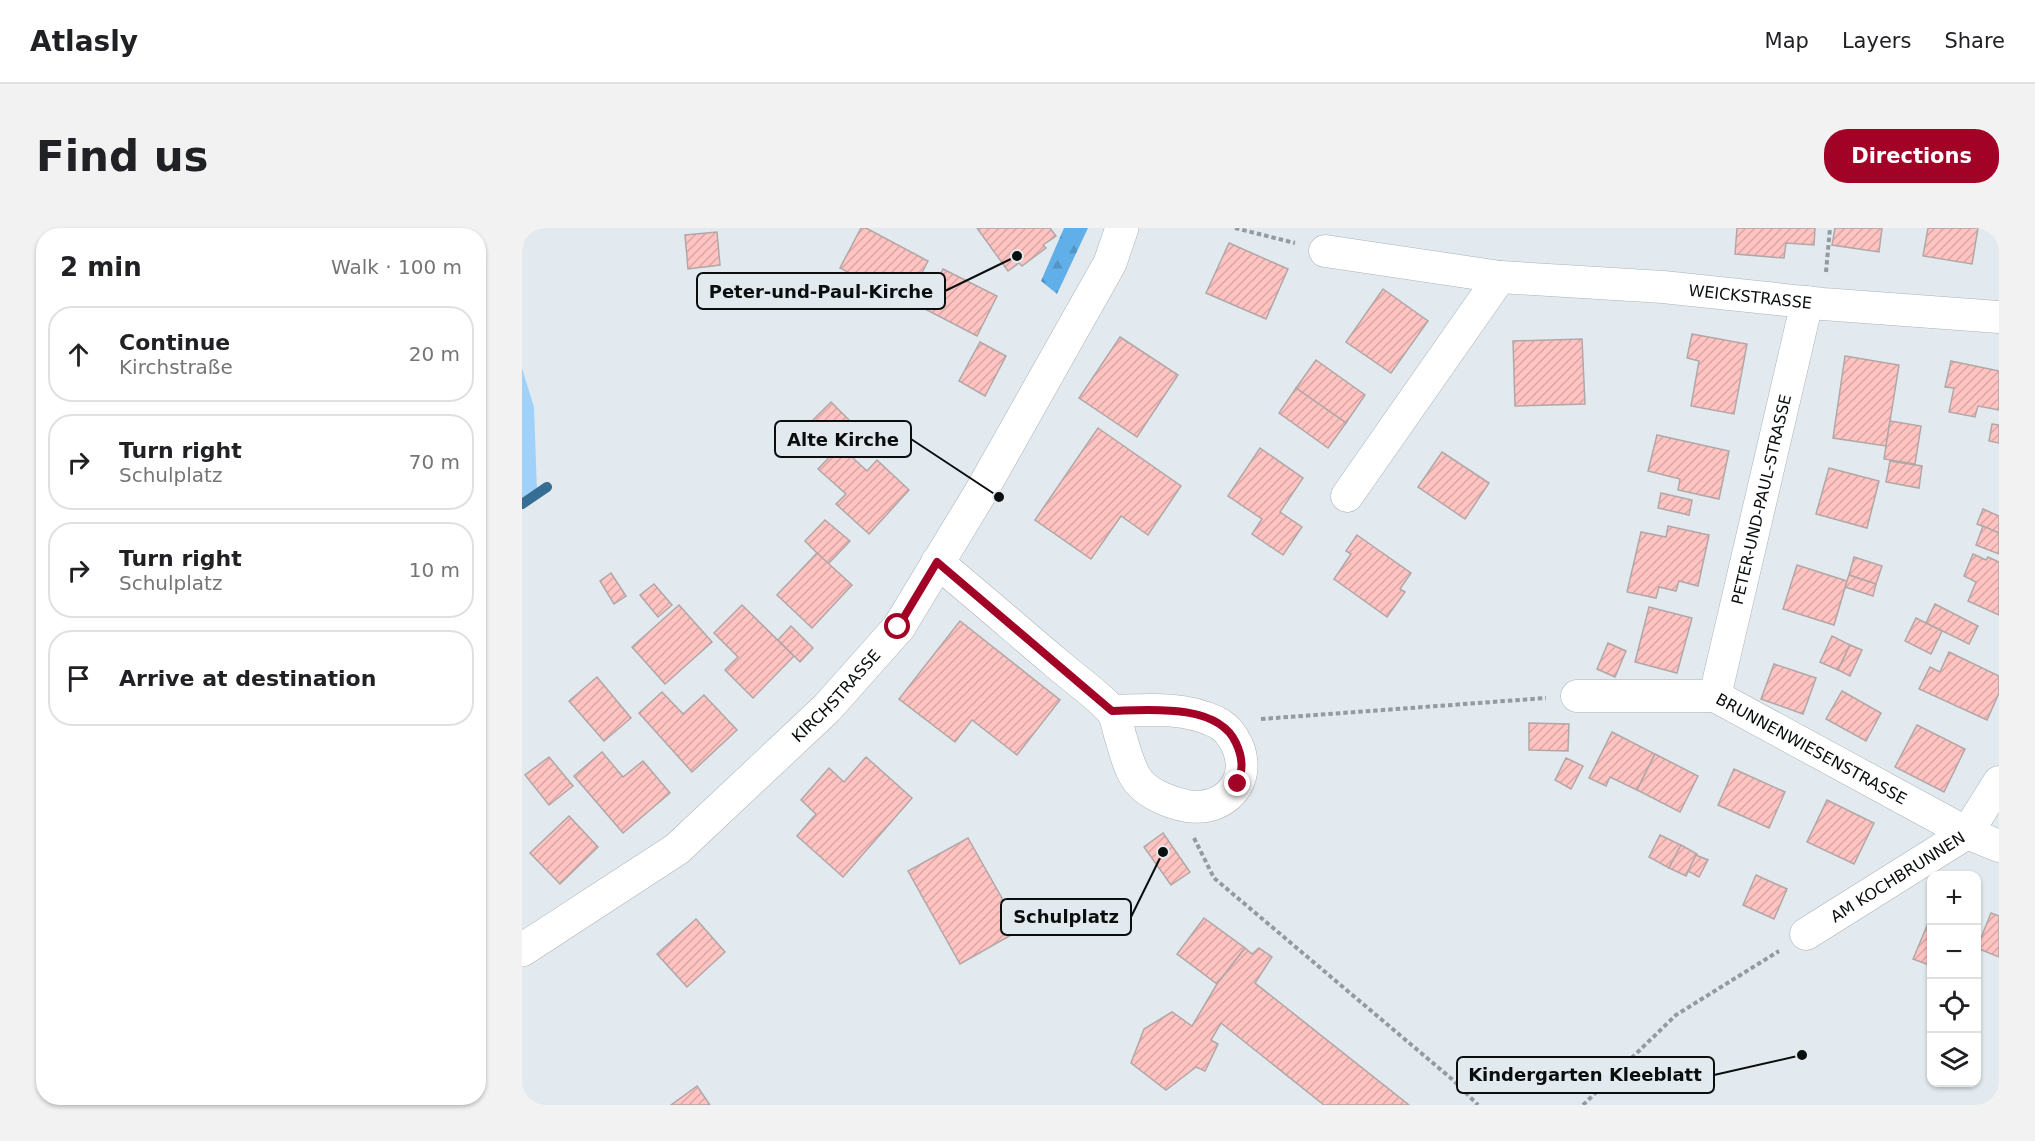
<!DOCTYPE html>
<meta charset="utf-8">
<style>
:root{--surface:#fff;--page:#f2f2f2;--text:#202124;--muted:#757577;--line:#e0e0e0;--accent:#a20226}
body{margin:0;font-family:"DejaVu Sans",sans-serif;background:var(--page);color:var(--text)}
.controls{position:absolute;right:18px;bottom:18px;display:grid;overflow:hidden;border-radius:12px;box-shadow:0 2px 4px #0004}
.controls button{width:54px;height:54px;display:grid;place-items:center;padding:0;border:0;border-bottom:2px solid var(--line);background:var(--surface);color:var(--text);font:30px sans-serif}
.stop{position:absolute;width:18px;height:18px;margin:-14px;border:4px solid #a20226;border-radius:50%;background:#fff}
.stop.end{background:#a20226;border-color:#fff;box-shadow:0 2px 6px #0008}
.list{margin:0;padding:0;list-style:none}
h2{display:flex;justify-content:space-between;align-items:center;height:78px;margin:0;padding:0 24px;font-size:26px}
h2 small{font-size:20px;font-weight:400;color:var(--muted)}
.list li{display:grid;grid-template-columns:39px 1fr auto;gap:18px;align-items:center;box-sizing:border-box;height:96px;margin:0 12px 12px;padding:0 12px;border:2px solid var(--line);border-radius:24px}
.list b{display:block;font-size:22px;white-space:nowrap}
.list p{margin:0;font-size:20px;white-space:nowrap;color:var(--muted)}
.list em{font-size:20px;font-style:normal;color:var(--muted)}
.icon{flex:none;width:33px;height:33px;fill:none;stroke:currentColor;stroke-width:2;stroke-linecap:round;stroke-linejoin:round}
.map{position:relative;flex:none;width:1477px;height:877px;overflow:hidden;border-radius:24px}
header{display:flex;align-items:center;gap:36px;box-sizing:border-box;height:84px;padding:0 30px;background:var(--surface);border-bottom:2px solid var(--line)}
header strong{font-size:28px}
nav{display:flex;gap:33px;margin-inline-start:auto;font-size:21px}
.intro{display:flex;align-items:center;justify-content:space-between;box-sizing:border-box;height:144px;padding:0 36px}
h1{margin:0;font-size:42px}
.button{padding:15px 27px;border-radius:24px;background:var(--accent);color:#fff;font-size:21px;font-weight:700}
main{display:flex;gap:36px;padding:0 36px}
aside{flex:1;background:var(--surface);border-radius:24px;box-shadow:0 2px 4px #0004}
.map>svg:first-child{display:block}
.grass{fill:#a0d2f9}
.forest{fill:url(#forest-firs)}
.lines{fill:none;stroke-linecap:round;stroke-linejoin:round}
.stream{stroke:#366d95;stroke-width:10}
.building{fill:url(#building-hatch);stroke:#b1a7a7;stroke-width:1.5}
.minor-casing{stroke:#abb2b7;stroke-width:33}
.tertiary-casing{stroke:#abb2b7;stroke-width:34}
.path{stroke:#949b9e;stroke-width:4;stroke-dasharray:4.5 3;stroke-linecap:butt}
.minor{stroke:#fff;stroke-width:32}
.tertiary{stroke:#fff;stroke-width:33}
.route{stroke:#a20226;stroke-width:8}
.labels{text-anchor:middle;stroke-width:6;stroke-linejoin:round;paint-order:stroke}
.street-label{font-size:16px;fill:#0b0e0f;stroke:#e2eaef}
.leader{fill:none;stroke:#0b0e0f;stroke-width:2}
.callout-dot{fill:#0b0e0f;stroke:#e2eaef;stroke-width:2}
.callout{fill:#e2eaef;stroke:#0b0e0f;stroke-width:2}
.callout-label{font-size:18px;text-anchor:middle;font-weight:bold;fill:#0b0e0f}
</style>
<header>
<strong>Atlasly</strong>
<nav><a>Map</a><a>Layers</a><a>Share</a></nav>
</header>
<div class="intro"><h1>Find us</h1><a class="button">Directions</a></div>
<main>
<aside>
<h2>2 min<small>Walk · 100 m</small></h2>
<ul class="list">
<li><svg class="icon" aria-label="ahead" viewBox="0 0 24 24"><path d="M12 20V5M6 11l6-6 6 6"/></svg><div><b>Continue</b><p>Kirchstraße</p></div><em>20 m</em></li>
<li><svg class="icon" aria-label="right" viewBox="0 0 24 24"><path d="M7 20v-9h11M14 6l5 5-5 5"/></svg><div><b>Turn right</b><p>Schulplatz</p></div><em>70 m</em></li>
<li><svg class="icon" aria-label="right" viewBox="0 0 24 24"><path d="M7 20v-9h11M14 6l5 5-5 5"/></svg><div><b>Turn right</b><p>Schulplatz</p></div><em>10 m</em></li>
<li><svg class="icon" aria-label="arrive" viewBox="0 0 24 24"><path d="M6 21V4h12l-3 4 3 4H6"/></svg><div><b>Arrive at destination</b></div></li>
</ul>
</aside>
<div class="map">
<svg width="1477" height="877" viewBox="0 0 1477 877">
<defs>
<pattern id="forest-firs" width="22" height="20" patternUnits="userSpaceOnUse" patternTransform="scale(1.5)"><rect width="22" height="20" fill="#61afe9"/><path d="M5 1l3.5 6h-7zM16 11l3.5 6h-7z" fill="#5395c7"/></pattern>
<pattern id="building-hatch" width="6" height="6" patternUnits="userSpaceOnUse" patternTransform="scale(1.5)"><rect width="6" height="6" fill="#ffc3c1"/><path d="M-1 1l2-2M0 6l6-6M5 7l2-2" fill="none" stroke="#d9a6a5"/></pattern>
</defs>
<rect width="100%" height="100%" fill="#e2eaef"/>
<polygon class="grass" points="0,140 12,179 15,263 0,273"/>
<polygon class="forest" points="542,0 566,0 535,66 519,53"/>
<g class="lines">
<polyline class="stream" points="0,276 25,259"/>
</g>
<g class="building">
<polygon points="339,0 344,0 406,33 384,75 318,40"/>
<polygon points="455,0 528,0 534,8 521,17 524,20 500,38 497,35 486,43"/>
<polygon points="1215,0 1293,0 1292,17 1264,15 1262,30 1213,26"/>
<polygon points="1313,0 1360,0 1357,24 1310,17"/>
<polygon points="1406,0 1456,0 1450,36 1401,28"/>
<polygon points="195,4 198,37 166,41 163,7"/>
<polygon points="707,15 766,41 744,91 684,65"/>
<polygon points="421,41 475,68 455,108 401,80"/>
<polygon points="861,61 906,93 869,145 824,114"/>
<polygon points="1170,106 1225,116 1212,186 1169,178 1177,133 1165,130"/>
<polygon points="598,109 656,147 615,209 557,170"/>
<polygon points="1060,111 1063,176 993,178 991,113"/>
<polygon points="458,114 484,128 463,168 437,153"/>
<polygon points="1323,128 1377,137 1364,218 1311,210"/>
<polygon points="794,132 843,167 824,195 774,160"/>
<polygon points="1429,133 1477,143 1477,182 1456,178 1453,189 1427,184 1432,160 1423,159"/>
<polygon points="774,160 824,195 806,220 757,185"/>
<polygon points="309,174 329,194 306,217 286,197"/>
<polygon points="1368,193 1399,198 1393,236 1362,231"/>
<polygon points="1470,196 1477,197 1477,215 1467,213"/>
<polygon points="576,200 659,258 626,307 599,288 569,331 513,292"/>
<polygon points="1135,207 1207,223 1197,271 1156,262 1158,251 1126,243"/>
<polygon points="318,218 345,243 355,232 387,262 347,306 314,276 324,266 296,241"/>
<polygon points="738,220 781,250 758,284 780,299 761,327 730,306 740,291 706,268"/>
<polygon points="920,224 967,255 943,291 896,259"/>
<polygon points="1368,233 1400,238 1397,260 1364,254"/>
<polygon points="1307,240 1357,253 1345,300 1294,286"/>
<polygon points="1139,265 1170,272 1167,287 1136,280"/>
<polygon points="1461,281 1477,288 1477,305 1455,296"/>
<polygon points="303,292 328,313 306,336 283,313"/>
<polygon points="1146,298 1187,307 1176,358 1157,353 1154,363 1137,359 1134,370 1105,364 1119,304 1144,309"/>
<polygon points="1461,298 1477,305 1477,326 1454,317"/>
<polygon points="835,307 889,345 878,361 883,364 865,389 812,351 829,326 824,323"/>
<polygon points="295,325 330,357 290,400 255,367"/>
<polygon points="1451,326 1464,332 1466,329 1477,334 1477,387 1446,373 1454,354 1442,348"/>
<polygon points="1332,329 1360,338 1354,356 1327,347"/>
<polygon points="1275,337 1325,353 1312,397 1261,381"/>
<polygon points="89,345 104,368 92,376 78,353"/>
<polygon points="1327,347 1354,356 1351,368 1323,359"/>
<polygon points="132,356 150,377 136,389 118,367"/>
<polygon points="1413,376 1456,398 1447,416 1404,395"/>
<polygon points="157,377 190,414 143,456 110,419"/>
<polygon points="220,377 272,428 231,470 203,442 216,429 192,405"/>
<polygon points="1127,379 1170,390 1155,445 1113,434"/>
<polygon points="1394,390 1420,403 1409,426 1383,413"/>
<polygon points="438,393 538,472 495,527 450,492 433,514 377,471"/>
<polygon points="269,398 291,420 278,434 256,412"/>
<polygon points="1310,408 1328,417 1316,442 1298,434"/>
<polygon points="1086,415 1104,423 1093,449 1075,441"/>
<polygon points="1328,417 1340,422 1328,448 1316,442"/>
<polygon points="1427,424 1477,448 1477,465 1465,492 1397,461 1408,439 1418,444"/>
<polygon points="1252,436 1294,450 1281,486 1239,471"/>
<polygon points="75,449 109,490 82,513 47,473"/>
<polygon points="1320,463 1359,485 1344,513 1304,491"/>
<polygon points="140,464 161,486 182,467 215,502 170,544 117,485"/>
<polygon points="1007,495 1047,496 1046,523 1007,522"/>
<polygon points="1395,497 1443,521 1422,564 1373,539"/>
<polygon points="1090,504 1133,526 1115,562 1088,549 1084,558 1067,550"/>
<polygon points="80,524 101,549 121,533 148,565 101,605 52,548"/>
<polygon points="1133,526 1176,548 1158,584 1115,562"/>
<polygon points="27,529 51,558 27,577 3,547"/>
<polygon points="344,529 390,570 321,649 275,608 294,586 279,572 307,540 322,554"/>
<polygon points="1044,530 1061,538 1049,561 1033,552"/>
<polygon points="1212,541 1263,564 1247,600 1196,577"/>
<polygon points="1305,572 1352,595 1332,636 1285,614"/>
<polygon points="47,588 76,619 38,656 8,625"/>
<polygon points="641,605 668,644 649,657 622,619"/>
<polygon points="1138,607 1159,617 1147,640 1127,629"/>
<polygon points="446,610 498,702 438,736 386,643"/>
<polygon points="1159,617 1175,626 1164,648 1147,640"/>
<polygon points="1174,627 1186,632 1177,649 1166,643"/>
<polygon points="1234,647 1265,661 1252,691 1221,677"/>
<polygon points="1469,685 1477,688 1477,729 1455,720"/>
<polygon points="1410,686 1410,738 1391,731"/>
<polygon points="682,690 723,720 695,756 655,726"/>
<polygon points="174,691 203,724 165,759 135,726"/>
<polygon points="723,720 730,726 737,720 750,729 733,755 887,877 802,877 699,795 689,812 696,816 683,843 674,839 644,862 609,835 622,801 650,784 670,798 695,756"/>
<polygon points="175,858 188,877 149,877"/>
</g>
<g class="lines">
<defs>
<g id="minor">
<path id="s1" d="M803 23 978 49 1141 59 1301 76 1477 89"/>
<polyline points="825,268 978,49"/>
<path d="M415 334C455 367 494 401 533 434 550 449 575 466 589 482 594 488 596 499 598 507 603 522 607 542 617 554 628 567 649 575 665 578 703 584 731 553 715 517 711 508 703 498 694 494 661 478 625 482 590 483"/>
<path id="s2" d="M1055 468H1193L1445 605 1477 618"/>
<path id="s3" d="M1193 468 1285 74"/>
<path id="s4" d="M1284 706 1445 605 1477 554"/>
</g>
<g id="tertiary">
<path id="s5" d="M0 722 155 621 305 480 377 399 460 262 588 35 600 0"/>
</g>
</defs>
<use href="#minor" class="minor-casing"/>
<use href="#tertiary" class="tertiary-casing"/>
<g class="path">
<polyline points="713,0 773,15"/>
<polyline points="1304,44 1308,0"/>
<polyline points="739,491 1024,470"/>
<polyline points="672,610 692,650 931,852 956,877"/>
<polyline points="1061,877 1154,787 1257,723"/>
</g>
<use href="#minor" class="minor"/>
<use href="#tertiary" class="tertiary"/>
</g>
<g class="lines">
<path class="route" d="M376 399 415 334 590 483C627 482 696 475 714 515 721 530 721 541 716 556"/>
</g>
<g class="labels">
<g class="street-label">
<text dy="6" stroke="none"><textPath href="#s1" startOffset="428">WEICKSTRASSE</textPath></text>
<text dy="6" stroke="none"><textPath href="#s3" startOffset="202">PETER-UND-PAUL-STRASSE</textPath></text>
<text dy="6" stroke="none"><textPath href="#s5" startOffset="406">KIRCHSTRASSE</textPath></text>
<text dy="6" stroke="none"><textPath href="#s2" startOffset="248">BRUNNENWIESENSTRASSE</textPath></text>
<text dy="6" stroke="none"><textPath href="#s4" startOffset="108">AM KOCHBRUNNEN</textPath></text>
</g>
</g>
<path class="leader" d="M495 28L423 63M477 269L389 211M641 624L609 689M1280 827L1192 847"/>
<g class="callout-dot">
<circle cx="495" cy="28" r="6"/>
<circle cx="477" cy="269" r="6"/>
<circle cx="641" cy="624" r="6"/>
<circle cx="1280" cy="827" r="6"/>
</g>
<g class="callout">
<rect x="175" y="45" width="248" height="36" rx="6"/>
<rect x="253" y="193" width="136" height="36" rx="6"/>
<rect x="479" y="671" width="130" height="36" rx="6"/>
<rect x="935" y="829" width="257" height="36" rx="6"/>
</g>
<g class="callout-label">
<text x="299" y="70">Peter-und-Paul-Kirche</text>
<text x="321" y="218">Alte Kirche</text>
<text x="544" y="695">Schulplatz</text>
<text x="1063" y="853">Kindergarten Kleeblatt</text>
</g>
</svg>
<div class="controls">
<button>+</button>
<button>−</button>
<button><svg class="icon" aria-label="locate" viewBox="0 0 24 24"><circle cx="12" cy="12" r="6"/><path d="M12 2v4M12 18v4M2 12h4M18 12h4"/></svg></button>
<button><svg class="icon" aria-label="layers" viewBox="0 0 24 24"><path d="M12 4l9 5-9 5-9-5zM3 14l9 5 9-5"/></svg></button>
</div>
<div class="stop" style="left:376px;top:399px"></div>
<div class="stop end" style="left:716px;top:556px"></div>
</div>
</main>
